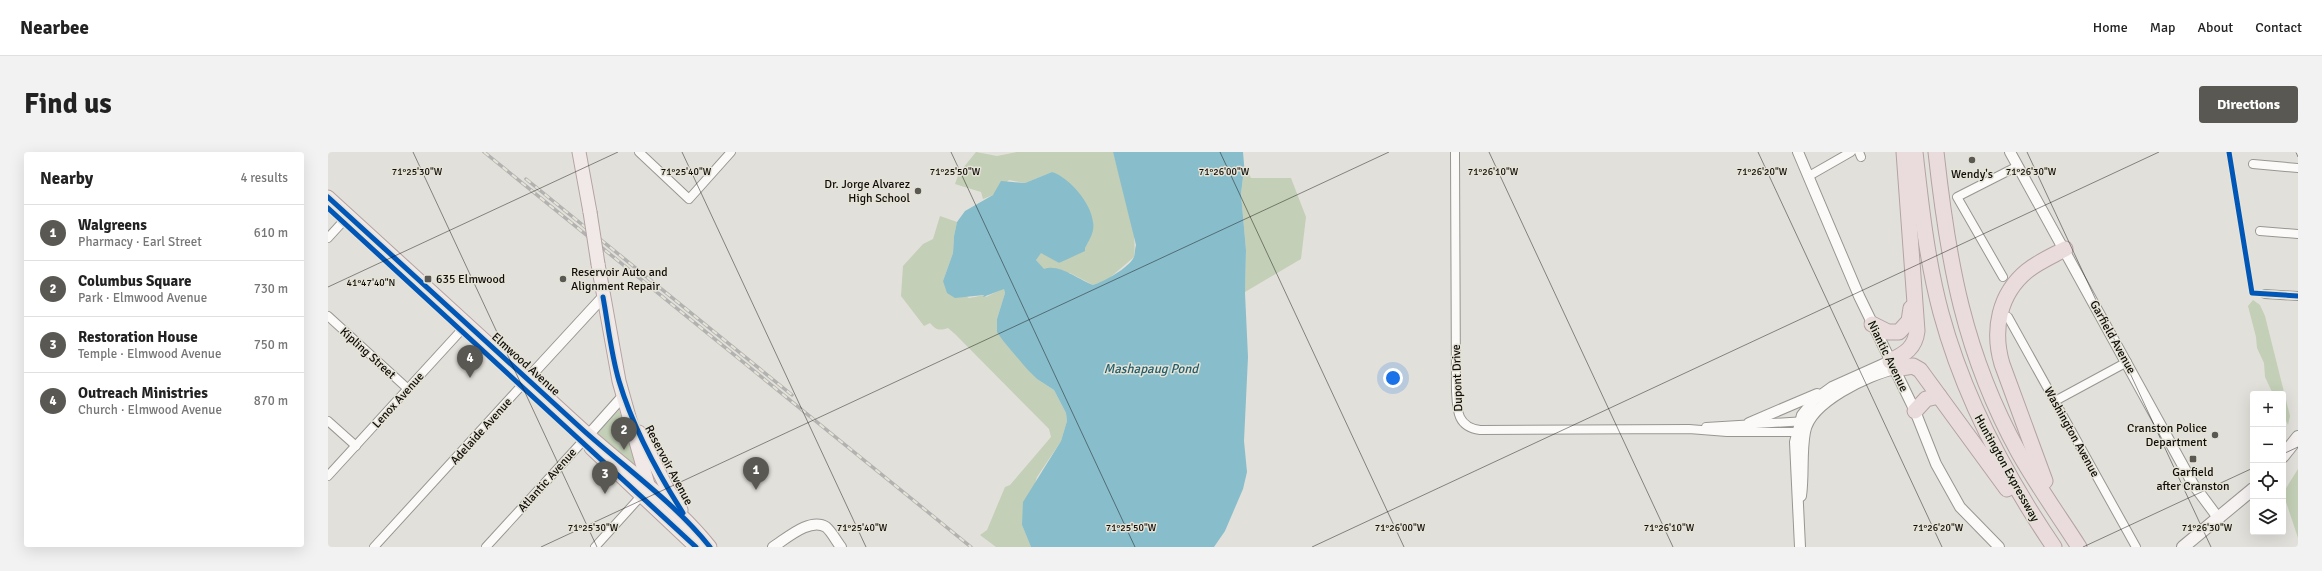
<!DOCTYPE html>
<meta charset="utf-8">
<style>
:root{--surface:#fff;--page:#f2f2f2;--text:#222;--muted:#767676;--line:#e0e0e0;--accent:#595853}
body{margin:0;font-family:Signika,sans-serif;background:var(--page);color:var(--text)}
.controls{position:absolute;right:12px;bottom:12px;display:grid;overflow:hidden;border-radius:4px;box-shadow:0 4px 16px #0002}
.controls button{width:36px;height:36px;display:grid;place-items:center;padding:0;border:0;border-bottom:1px solid var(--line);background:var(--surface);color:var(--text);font:20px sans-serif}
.you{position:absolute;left:1065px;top:226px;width:14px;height:14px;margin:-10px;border:3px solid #fff;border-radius:50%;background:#1a73e8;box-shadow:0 0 0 6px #1a73e833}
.badge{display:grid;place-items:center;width:26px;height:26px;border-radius:50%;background:var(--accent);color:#fff;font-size:13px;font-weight:700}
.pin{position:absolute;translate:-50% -33px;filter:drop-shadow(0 1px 2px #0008)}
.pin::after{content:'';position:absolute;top:21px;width:14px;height:12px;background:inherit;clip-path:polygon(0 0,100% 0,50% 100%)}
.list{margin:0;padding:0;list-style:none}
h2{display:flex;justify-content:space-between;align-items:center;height:52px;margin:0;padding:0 16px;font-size:17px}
h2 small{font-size:13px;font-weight:400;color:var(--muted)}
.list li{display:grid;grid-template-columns:26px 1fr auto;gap:12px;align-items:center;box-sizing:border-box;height:56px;padding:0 16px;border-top:1px solid var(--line)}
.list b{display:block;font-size:15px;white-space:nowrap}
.list p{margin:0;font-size:13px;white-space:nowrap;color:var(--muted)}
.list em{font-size:13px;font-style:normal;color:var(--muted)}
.icon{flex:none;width:22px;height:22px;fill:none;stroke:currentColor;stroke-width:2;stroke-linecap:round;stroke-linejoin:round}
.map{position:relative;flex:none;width:1970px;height:395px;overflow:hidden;border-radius:4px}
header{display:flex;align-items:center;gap:24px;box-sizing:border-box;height:56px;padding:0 20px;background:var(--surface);border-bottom:1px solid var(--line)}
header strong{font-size:19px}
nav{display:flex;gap:22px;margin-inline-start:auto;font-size:14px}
.intro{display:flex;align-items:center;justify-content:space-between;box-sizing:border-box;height:96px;padding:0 24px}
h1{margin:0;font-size:28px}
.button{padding:10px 18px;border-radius:4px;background:var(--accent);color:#fff;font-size:14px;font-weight:700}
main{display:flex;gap:24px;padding:0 24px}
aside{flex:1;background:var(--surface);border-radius:4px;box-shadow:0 4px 16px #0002}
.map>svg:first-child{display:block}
.green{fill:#c3cfb6}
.water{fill:#88bdcb}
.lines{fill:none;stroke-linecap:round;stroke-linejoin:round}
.minor-casing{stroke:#989691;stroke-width:10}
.tertiary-casing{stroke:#989691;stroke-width:12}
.secondary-casing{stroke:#989691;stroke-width:14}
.primary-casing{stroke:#b3a3a2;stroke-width:15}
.motorway-casing{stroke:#b3a3a2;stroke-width:17}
.minor{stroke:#fbfaf9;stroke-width:8}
.tertiary{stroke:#fbfaf9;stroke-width:10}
.secondary{stroke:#f6f2f1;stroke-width:12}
.primary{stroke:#f1e8e8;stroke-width:13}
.motorway{stroke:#eadcdd;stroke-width:15}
.rail-casing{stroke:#b2b2b1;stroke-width:3.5}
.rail{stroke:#e5e2d6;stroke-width:2;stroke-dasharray:6;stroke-linecap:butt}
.primary-bridge-casing{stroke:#b3a3a2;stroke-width:15;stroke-linecap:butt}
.primary-bridge{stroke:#f1e8e8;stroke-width:13}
.cycleway-casing{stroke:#e5e2d6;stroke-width:8}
.cycleway{stroke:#0057b8;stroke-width:5}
.ticks{fill:none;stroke:#0f0e0a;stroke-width:1;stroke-opacity:0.45}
.poi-dot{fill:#595853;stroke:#e5e2d6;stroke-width:1.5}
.labels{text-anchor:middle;stroke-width:3;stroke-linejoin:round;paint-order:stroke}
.poi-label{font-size:12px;fill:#0f0e0a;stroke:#e5e2d6}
.street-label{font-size:12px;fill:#0f0e0a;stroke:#e5e2d6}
.water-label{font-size:13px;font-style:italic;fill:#1f5d6d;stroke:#e5e2d6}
.ticks-label{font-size:10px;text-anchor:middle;fill:#0f0e0a;stroke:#e5e2d6;stroke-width:3;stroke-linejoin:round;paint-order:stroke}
</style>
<header>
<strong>Nearbee</strong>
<nav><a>Home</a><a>Map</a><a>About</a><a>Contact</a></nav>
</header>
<div class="intro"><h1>Find us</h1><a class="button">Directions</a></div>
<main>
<aside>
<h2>Nearby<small>4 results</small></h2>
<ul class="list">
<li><span class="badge">1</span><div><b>Walgreens</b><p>Pharmacy · Earl Street</p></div><em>610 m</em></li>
<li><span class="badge">2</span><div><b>Columbus Square</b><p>Park · Elmwood Avenue</p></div><em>730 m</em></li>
<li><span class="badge">3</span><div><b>Restoration House</b><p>Temple · Elmwood Avenue</p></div><em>750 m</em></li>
<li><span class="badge">4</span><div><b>Outreach Ministries</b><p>Church · Elmwood Avenue</p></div><em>870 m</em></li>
</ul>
</aside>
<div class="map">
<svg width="1970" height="395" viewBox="0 0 1970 395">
<rect width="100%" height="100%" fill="#e2e0da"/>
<g class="green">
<path d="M648 0 669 4 689 0H785C793 31 810 74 806 105L778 129 765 133 742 121 716 118 708 108 709 104 713 100 731 111C752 98 762 96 765 70L724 20 697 31 681 28 665 43 655 47 653 40 627 32 631 21Z"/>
<polygon points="921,22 923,26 963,26 978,65 973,107 917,140 918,98 913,42 915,25"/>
<path d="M612 64 629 70 626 84 625 101 615 129 641 146 657 143 658 145 676 136 677 141 669 167 676 190 709 227 726 238 738 261 739 269 733 289 709 325 694 373 703 395H668L652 383 659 378 677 335 682 333 723 285 721 277 628 183 620 176C611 179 608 178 602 171L596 174 573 144 575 114 595 92 605 87Z"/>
<polygon points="1925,148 1932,153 1937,164 1962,264 1960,273 1955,262 1955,242 1945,242 1937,225 1936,211 1929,196 1928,185 1920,154"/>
<polygon points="291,258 311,313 307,317 268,283"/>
<polygon points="1970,317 1970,386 1955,341"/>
</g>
<path class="water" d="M785 0H915L917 24 915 25 913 42 918 98 917 141 920 205 916 289 919 320 915 337 897 379 886 395H703L694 373 695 350 733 289 739 269 738 261 726 238 709 227 699 217 676 190 669 180V167L677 141 676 137 655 145 656 143 627 146 619 141 615 129 625 101 626 84 629 70 637 59 665 43 673 29 697 31 724 20C742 26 763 51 765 70 767 80 761 88 757 96V99L731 111 713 101 708 108 716 117C731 111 751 128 765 133 775 130 801 116 806 105 807 102 807 96 808 93Z"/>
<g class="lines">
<defs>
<g id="minor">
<polyline points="311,0 361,47 403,0"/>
<path d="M1127 0 1128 239C1129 258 1129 275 1152 278L1361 277 1399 280H1474"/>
<polyline points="1531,0 1533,5"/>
<polyline points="1925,12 1970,16"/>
<polyline points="1481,24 1523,0"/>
<polyline points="1932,79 1970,82"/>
<polyline points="0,86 21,63"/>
<polyline points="1675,125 1629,45 1690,14"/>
<polyline points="1937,142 1970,144"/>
<polyline points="0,164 80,237"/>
<polyline points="1680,165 1808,395"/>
<polyline points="1727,249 1799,210"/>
<polyline points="0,269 28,294"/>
<polyline points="1378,275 1478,269"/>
<polyline points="0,324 139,172"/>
<polyline points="46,395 194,233"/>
<polyline points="158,395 255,289"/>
<polyline points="267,395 314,343"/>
</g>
<g id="tertiary">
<polyline points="1470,0 1531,144 1587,259 1608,312 1632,355 1671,395"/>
<polyline points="1682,0 1865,332 1891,367"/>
<polyline points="194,233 275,145"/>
<polyline points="1421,271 1489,242"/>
<polyline points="255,289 296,243"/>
<path d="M1473 344C1476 323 1473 301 1477 280 1482 250 1540 223 1567 217"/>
<path d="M445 395C458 387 482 365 498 375 504 380 508 389 513 395"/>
<polyline points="1472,395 1467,290 1474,263 1486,248 1504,235 1562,209"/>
</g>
<g id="secondary">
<polyline points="1955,304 1970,285"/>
<polyline points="1855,395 1925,337"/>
</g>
<g id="primary">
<polyline points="251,0 262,60"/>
<path d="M0 45C85 122 170 200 255 278 296 315 347 351 382 395"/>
<polyline points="270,112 291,229 321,336"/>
<polyline points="311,280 339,336 353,358"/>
<polyline points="263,296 368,395"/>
</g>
<g id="motorway">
<path d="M1587 0C1593 54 1599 109 1613 161 1636 246 1677 323 1726 395"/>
<path d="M1608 0C1620 110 1636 202 1691 301 1709 333 1731 364 1751 395"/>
<polyline points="1544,172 1560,180 1571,180 1581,169 1583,156"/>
<path d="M1562 209C1577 202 1587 196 1589 179L1576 0"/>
<polyline points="1567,217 1585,214 1592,218 1679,337"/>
<polyline points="1587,259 1598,247 1611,244"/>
<path d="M1717 329 1674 212C1664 178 1671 142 1699 119 1710 110 1724 104 1737 97"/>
</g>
</defs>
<use href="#minor" class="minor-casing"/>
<use href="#tertiary" class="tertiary-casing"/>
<use href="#secondary" class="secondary-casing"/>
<use href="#primary" class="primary-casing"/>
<use href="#motorway" class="motorway-casing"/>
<use href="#minor" class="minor"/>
<use href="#tertiary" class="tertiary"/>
<use href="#secondary" class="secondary"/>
<use href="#primary" class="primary"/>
<use href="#motorway" class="motorway"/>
<defs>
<g id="rail">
<polyline points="156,0 643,395"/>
<polyline points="198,27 464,243"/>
</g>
</defs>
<use href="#rail" class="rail-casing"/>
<use href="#rail" class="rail"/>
<defs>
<polyline id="primary-bridge" points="262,60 270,112"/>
</defs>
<use href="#primary-bridge" class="primary-bridge-casing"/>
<use href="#primary-bridge" class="primary-bridge"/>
<defs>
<g id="cycleway">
<polyline points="1901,0 1924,141 1970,144"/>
<path d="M0 45C85 122 170 200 255 278 296 315 347 351 382 395"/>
<polyline points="0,56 368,395"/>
<path d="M275 145C280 172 283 202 291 229 305 276 329 320 355 361"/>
</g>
</defs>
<use href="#cycleway" class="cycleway-casing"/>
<use href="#cycleway" class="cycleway"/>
</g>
<path class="ticks" d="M85 0 269 395M354 0 538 395M623 0 807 395M892 0 1076 395M1161 0 1345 395M1430 0 1614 395M1699 0 1883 395M1968 0 1970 5M0 135 290 0M1955 302 1970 295M0 394V395M213 395 1061 0M984 395 1831 0M1755 395 1925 316"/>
<g class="poi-dot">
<circle cx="1644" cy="8" r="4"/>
<circle cx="590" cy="39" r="4"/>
<rect x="96" y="123" width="8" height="8" rx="2"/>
<circle cx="235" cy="127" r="4"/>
<circle cx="1887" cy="283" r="4"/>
<rect x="1861" y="303" width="8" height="8" rx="2"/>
</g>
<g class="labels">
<g class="poi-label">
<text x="1644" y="26">Wendy's</text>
<text x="582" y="36" text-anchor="end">Dr. Jorge Alvarez<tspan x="582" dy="14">High School</tspan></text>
<text x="243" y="124" text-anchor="start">Reservoir Auto and<tspan x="243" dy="14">Alignment Repair</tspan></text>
<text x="108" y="131" text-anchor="start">635 Elmwood</text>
<text x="1879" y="280" text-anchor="end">Cranston Police<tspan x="1879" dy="14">Department</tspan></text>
<text x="1865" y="324">Garfield<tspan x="1865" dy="14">after Cranston</tspan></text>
</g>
<g class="street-label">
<text transform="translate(1785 185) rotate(61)" y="4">Garfield Avenue</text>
<text transform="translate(40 201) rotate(42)" y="4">Kipling Street</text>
<text transform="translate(1560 204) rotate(64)" y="4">Niantic Avenue</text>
<text transform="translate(198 212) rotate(42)" y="4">Elmwood Avenue</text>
<text transform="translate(1129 226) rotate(-92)" y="4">Dupont Drive</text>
<text transform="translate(70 248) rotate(-48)" y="4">Lenox Avenue</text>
<text transform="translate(153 279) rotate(-48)" y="4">Adelaide Avenue</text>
<text transform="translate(1744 280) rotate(61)" y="4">Washington Avenue</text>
<text transform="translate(341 313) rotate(62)" y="4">Reservoir Avenue</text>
<text transform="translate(1679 316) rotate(61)" y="4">Huntington Expressway</text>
<text transform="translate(219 328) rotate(-48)" y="4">Atlantic Avenue</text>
</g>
<g class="water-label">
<text x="823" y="221">Mashapaug Pond</text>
</g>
</g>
<g class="ticks-label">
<text x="89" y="23">71°25'30"W</text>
<text x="358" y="23">71°25'40"W</text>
<text x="627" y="23">71°25'50"W</text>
<text x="896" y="23">71°26'00"W</text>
<text x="1165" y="23">71°26'10"W</text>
<text x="1434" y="23">71°26'20"W</text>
<text x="1703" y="23">71°26'30"W</text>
<text x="43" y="134">41°47'40"N</text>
<text x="265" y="379">71°25'30"W</text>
<text x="534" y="379">71°25'40"W</text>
<text x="803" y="379">71°25'50"W</text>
<text x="1072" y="379">71°26'00"W</text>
<text x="1341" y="379">71°26'10"W</text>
<text x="1610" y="379">71°26'20"W</text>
<text x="1879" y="379">71°26'30"W</text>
</g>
</svg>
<div class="controls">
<button>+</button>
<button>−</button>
<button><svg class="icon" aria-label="locate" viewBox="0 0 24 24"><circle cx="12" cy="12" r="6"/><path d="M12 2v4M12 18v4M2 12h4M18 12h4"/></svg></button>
<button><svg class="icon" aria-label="layers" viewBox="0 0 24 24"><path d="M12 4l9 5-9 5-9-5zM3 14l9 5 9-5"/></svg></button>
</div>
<div class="you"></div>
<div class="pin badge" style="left:428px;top:338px">1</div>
<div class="pin badge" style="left:296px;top:298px">2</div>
<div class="pin badge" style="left:277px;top:342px">3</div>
<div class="pin badge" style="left:142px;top:226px">4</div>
</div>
</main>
